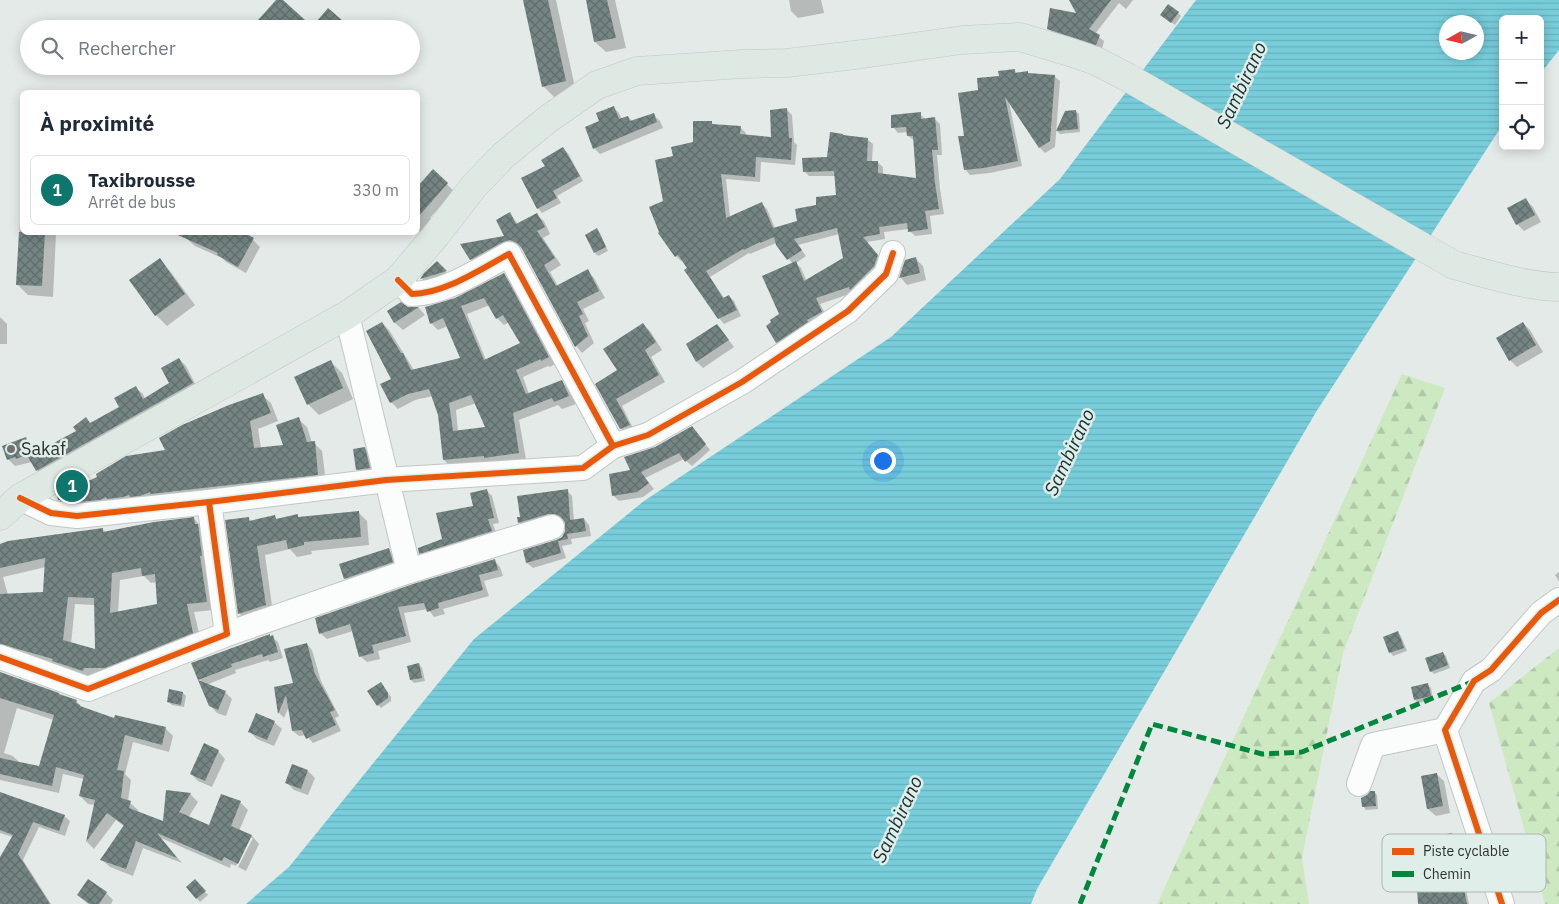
<!DOCTYPE html>
<html lang="fr">
<meta charset="utf-8">
<style>
:root{--surface:#fff;--page:#f2f2f3;--text:#1f2937;--muted:#747a83;--line:#e0e1e3;--accent:#0f766e}
body{margin:0;font-family:"IBM Plex Sans",sans-serif;background:var(--page);color:var(--text)}
.controls{position:absolute;right:15px;top:15px;display:grid;overflow:hidden;border-radius:8px;box-shadow:0 2px 12px #0003}
.controls button{width:45px;height:45px;display:grid;place-items:center;padding:0;border:0;border-bottom:1px solid var(--line);background:var(--surface);color:var(--text);font:25px sans-serif}
.compass{position:absolute;left:1439px;top:15px;width:45px;height:45px;border-radius:50%;background:var(--surface);box-shadow:0 2px 12px #0003;rotate:262deg}
.you{position:absolute;left:882px;top:460px;width:18px;height:18px;margin:-12px;border:4px solid #fff;border-radius:50%;background:#1a73e8;box-shadow:0 0 0 8px #1a73e833}
.badge{display:grid;place-items:center;width:32px;height:32px;border-radius:50%;background:var(--accent);color:#fff;font-size:16px;font-weight:700}
.pin{position:absolute;translate:-50% -50%;border:2px solid #fff;box-shadow:0 1px 5px #0006}
.list{margin:0;padding:0;list-style:none}
h2{display:flex;justify-content:space-between;align-items:center;height:65px;margin:0;padding:0 20px;font-size:21px}
h2 small{font-size:16px;font-weight:400;color:var(--muted)}
.list li{display:grid;grid-template-columns:32px 1fr auto;gap:15px;align-items:center;box-sizing:border-box;height:70px;margin:0 10px 10px;padding:0 10px;border:1px solid var(--line);border-radius:8px}
.list b{display:block;font-size:19px;white-space:nowrap}
.list p{margin:0;font-size:16px;white-space:nowrap;color:var(--muted)}
.list em{font-size:16px;font-style:normal;color:var(--muted)}
.icon{flex:none;width:28px;height:28px;fill:none;stroke:currentColor;stroke-width:2;stroke-linecap:round;stroke-linejoin:round}
.map{position:relative;flex:none;width:1559px;height:904px;overflow:hidden}
.search{position:absolute;background:var(--surface);box-shadow:0 2px 12px #0003;left:20px;top:20px;width:400px;height:55px;display:flex;align-items:center;gap:12px;box-sizing:border-box;padding:0 18px;border-radius:28px;color:var(--muted);font-size:19px}
.panel{position:absolute;background:var(--surface);box-shadow:0 2px 12px #0003;left:20px;top:90px;width:400px;height:145px;border-radius:8px}
.map>svg:first-child{display:block}
.forest{fill:url(#forest-firs)}
.water{fill:url(#water-rules);fill-rule:evenodd}
.shadow{fill:#0003;fill-rule:evenodd}
.building{fill:url(#building-cross-hatch);fill-rule:evenodd}
.lines{fill:none;stroke-linecap:round;stroke-linejoin:round}
.minor-casing{stroke:#c2c7c5;stroke-width:26}
.major-casing{stroke:#c3c7c6;stroke-width:29}
.minor{stroke:#fbfcfc;stroke-width:24}
.major{stroke:#dfe9e4;stroke-width:28}
.quiet{stroke:#00873e;stroke-width:5;stroke-dasharray:10 5;stroke-linecap:butt}
.cycleway-casing{stroke:#e0eee9;stroke-width:9}
.cycleway{stroke:#e8590c;stroke-width:6}
.poi-dot{fill:#6d7270;stroke:#e0eee9;stroke-width:2}
.labels{text-anchor:middle;stroke-width:5;stroke-linejoin:round;paint-order:stroke}
.poi-label{font-size:18px;fill:#2d3230;stroke:#e0eee9;text-anchor:start}
.water-label{font-size:19px;font-style:italic;fill:#1c3135;stroke:#e0eee9}
.key{fill:#e0eee9;stroke:#aab6b2;stroke-width:1}
.key-label{font-size:14px;fill:#2d3230}
</style>
<div class="map">
<svg width="1559" height="904" viewBox="0 0 1559 904">
<defs>
<pattern id="forest-firs" width="22" height="20" patternUnits="userSpaceOnUse" patternTransform="scale(1.25)"><rect width="22" height="20" fill="#cde9c2"/><path d="M5 1l3.5 6h-7zM16 11l3.5 6h-7z" fill="#b0c8a7"/></pattern>
<pattern id="water-rules" width="6" height="5" patternUnits="userSpaceOnUse" patternTransform="scale(1.25)"><rect width="6" height="5" fill="#78cddb"/><path d="M0 2.5h6" fill="none" stroke="#68b0bc"/></pattern>
<pattern id="building-cross-hatch" width="8" height="8" patternUnits="userSpaceOnUse" patternTransform="scale(1.25)"><rect width="8" height="8" fill="#748584"/><path d="M0 0l8 8M0 8l8-8" fill="none" stroke="#606d6c"/></pattern>
</defs>
<rect width="100%" height="100%" fill="#e4eae8"/>
<g class="forest">
<polygon points="1402,374 1445,388 1343,653 1302,858 1309,904 1157,904"/>
<polygon points="1559,648 1559,904 1545,904 1489,703"/>
</g>
<path class="water" d="M1196 0H1559V50L1540 74V19H1503V124L1316 412 1037 889 1031 904H246L289 867 474 639 644 501 891 337 1060 179ZM1446 22H1476V52H1446Z"/>
<g class="shadow">
<polygon points="524,0 556,0 576,92 554,97 543,86"/>
<polygon points="587,0 615,0 626,48 606,52 595,42"/>
<polygon points="789,0 821,0 824,13 798,18 791,11"/>
<polygon points="1070,0 1133,0 1126,9 1119,3 1095,34 1104,41 1102,49 1054,34 1048,28 1079,14"/>
<polygon points="1178,13 1181,16 1175,25 1165,18"/>
<polygon points="1014,70 1018,74 1054,76 1060,81 1055,147 1045,153 1040,148 1009,102 1022,166 990,173 970,175 965,169 965,137 980,91"/>
<polygon points="613,107 619,113 622,119 628,117 632,121 654,115 660,121 663,128 600,154 594,148 601,121"/>
<path d="M787 110 792 115 794 142 797 145 795 165 761 162 760 182 726 179 730 217 761 203 767 209 775 228 798 222 818 206 837 196 836 176H809L804 171 867 139 873 144 872 162H877L883 167V175L918 179 915 141 908 136V132L898 133 893 127 920 114 926 120 935 119 940 124 942 155H937L940 189 944 214 930 216 932 234 915 236 910 231 909 229 884 232 885 239 867 242 883 261 855 292 820 304 827 317 782 347 777 342 780 315 793 264 776 243 750 254 749 253 710 277 724 298 729 296 734 301 741 316 724 324 719 318 683 260 681 261 676 256 664 202 674 157 694 143 712 123 714 125 740 127 746 133 745 136 772 138ZM839 234 844 259 807 282 801 268 796 263 806 256 798 245Z"/>
<polygon points="1075,111 1079,114 1080,132 1060,134 1057,131"/>
<polygon points="563,148 568,153 583,181 557,196 561,203 542,213 538,208 546,167"/>
<polygon points="433,171 454,191 430,218 431,219 420,232 418,230 418,190"/>
<polygon points="1526,200 1533,207 1541,222 1524,231 1517,224"/>
<polygon points="510,214 518,224 537,215 544,221 550,234 543,238 561,265 550,272 558,286 588,271 594,278 605,298 583,309 589,321 585,323 594,343 582,353 576,346 523,248 517,246 478,266 471,259 506,237"/>
<polygon points="20,222 22,222 22,232 54,232 56,234 53,297 28,295 17,284"/>
<polygon points="597,230 600,233 608,251 598,256 595,253 586,235"/>
<polygon points="187,239 253,240 260,247 246,273 226,262 222,258 195,246"/>
<polygon points="916,259 923,266 926,280 907,285 901,278 906,261"/>
<polygon points="159,260 170,271 195,305 167,326 156,315"/>
<polygon points="437,263 452,279 429,286 422,279 425,274"/>
<path d="M503 274 510 281 555 364 550 367 548 366 523 377 529 394 562 382 569 389 576 404 562 409 558 405 519 420 526 459 493 464 451 467 444 460 439 415 433 396 415 400 398 409 391 402 392 379 382 323 389 330 414 370 461 359 448 326 438 330 431 323 455 299ZM490 305 497 318 504 325 509 322 522 344 486 360 467 314ZM476 403 487 428 458 432 456 410Z"/>
<polygon points="407,308 419,308 425,315 403,330 395,323 388,312"/>
<polygon points="0,317 7,324 7,344 0,344"/>
<polygon points="1523,323 1530,330 1543,352 1517,367 1510,360"/>
<polygon points="643,324 650,331 662,350 651,357 665,382 622,406 635,432 627,435 621,429 597,384 619,370"/>
<polygon points="717,325 734,347 703,368 697,362 687,344"/>
<polygon points="179,359 186,366 199,391 44,477 37,470 32,462 15,466 8,459 25,439 33,446 36,455 120,408 136,388 143,394 145,399 171,383"/>
<polygon points="331,362 342,373 353,399 319,415 308,404"/>
<polygon points="262,395 271,403 278,421 258,429 261,448 284,446 298,419 307,427 312,443 314,443 322,451 326,482 68,508 59,499 166,450"/>
<polygon points="692,427 710,450 692,466 684,459 645,478 654,489 643,497 619,501 613,495 655,448"/>
<polygon points="364,448 372,455 376,475 364,477 357,469"/>
<polygon points="487,491 492,496 499,523 493,524 497,536 425,558 420,553 443,540 475,506"/>
<polygon points="567,491 572,496 574,521 584,519 589,525 591,536 571,539 572,544 562,546 566,558 533,568 527,563 524,551 557,541 563,538 566,531 565,520 561,518 554,519 524,528 519,522"/>
<polygon points="358,512 367,521 369,545 311,551 312,554 297,557 290,549 265,555 273,613 248,622 239,613 248,518 252,522 275,517 278,520 297,516 300,518"/>
<path d="M194 519 202 527 214 610 194 612 201 641 91 678 61 669 58 665 0 649V545L102 529 106 532ZM46 567 44 593 8 595 3 577ZM144 576 151 583 157 582 158 605 118 613 120 580ZM75 604 95 605 96 651 71 644Z"/>
<polygon points="388,549 395,557 399,569 352,586 345,578"/>
<polygon points="494,560 500,567 503,576 484,581 489,596 443,609 445,614 434,617 428,609 404,613 411,642 378,651 380,659 367,662 360,656 353,631 327,639 320,633"/>
<polygon points="1559,572 1559,581 1555,575"/>
<polygon points="1398,633 1401,636 1407,651 1393,656 1390,652"/>
<polygon points="269,635 278,642 283,658 270,662 268,660 235,670 236,673 206,685 225,692 232,699 226,716 217,713 210,705 204,684 199,679"/>
<polygon points="307,644 312,650 321,681 339,716 335,718 341,731 313,743 306,735 299,736 293,731 289,706 284,718 279,713 275,688 294,684"/>
<polygon points="1443,653 1446,656 1450,668 1434,674 1431,671"/>
<polygon points="419,664 422,668 425,681 414,683 411,680"/>
<path d="M0 672 76 701 84 709 115 720 165 728 173 736 169 752 133 742 125 774 131 780 128 801 138 810 137 812 164 822 167 792 190 794 198 802 188 818 210 827 240 802 248 810 239 831 252 836 259 844 246 871 238 867 253 838H250L236 866 231 864 230 868 161 838 182 863 143 848 133 876 110 867 102 860 125 827 116 820 94 849 87 842 95 805 88 804 80 796 84 779 63 774 59 793 0 780ZM17 708 54 720 40 767 20 763 13 756 4 753Z"/>
<polygon points="381,683 391,697 391,701 381,708 378,705"/>
<polygon points="1427,684 1431,688 1433,700 1418,703 1415,700"/>
<polygon points="183,693 186,696 184,707 172,705 168,702"/>
<polygon points="274,722 282,729 274,746 257,739 250,732"/>
<polygon points="218,751 225,759 212,787 198,781 191,774"/>
<polygon points="308,771 315,778 308,795 294,790 287,783"/>
<polygon points="1436,774 1444,781 1450,813 1436,816 1428,809"/>
<polygon points="1374,792 1377,795 1378,809 1366,810 1363,806"/>
<polygon points="0,794 64,816 70,821 65,836 39,827 23,860 51,904 0,904 0,881 13,837 0,833"/>
<polygon points="1452,834 1455,837 1457,851 1462,851 1466,854 1466,868 1470,872 1470,886 1465,886 1469,904 1453,904"/>
<polygon points="198,884 208,895 200,902 187,887"/>
<polygon points="106,893 113,900 111,904 88,904 78,895"/>
</g>
<g class="building">
<polygon points="276,0 283,0 315,29 250,29"/>
<polygon points="523,0 548,0 566,81 542,87"/>
<polygon points="586,0 607,0 616,38 594,42"/>
<polygon points="1069,0 1111,0 1089,29 1100,35 1096,45 1047,29 1050,8 1076,13"/>
<polygon points="1168,4 1179,12 1171,23 1160,15"/>
<polygon points="328,8 352,29 325,29 317,21"/>
<polygon points="1015,69 1015,73 1028,71 1028,73 1055,75 1050,141 1039,148 1005,97 1018,161 984,168 964,170 958,136 964,136 958,93 978,90 977,78 999,76 998,71"/>
<polygon points="614,106 619,119 628,116 630,121 654,113 657,122 593,149 585,127 599,121 596,113"/>
<polygon points="787,108 789,138 792,138 791,160 756,157 755,177 721,174 726,218 762,202 773,228 797,221 795,209 816,205 816,197 836,195 834,171 803,172 802,158 827,157 830,132 843,134 843,135 868,138 867,161 878,161 878,173 916,178 913,136 907,136 906,127 891,128 891,115 921,112 921,119 935,117 938,150 932,150 935,183 939,209 925,211 928,229 908,232 907,223 879,227 880,234 863,237 878,255 874,266 850,290 849,287 816,298 822,312 807,320 808,322 776,343 766,326 771,322 770,320 779,314 762,276 796,261 804,281 843,258 837,228 794,239 802,250 787,260 776,245 774,237 760,243 760,242 744,250 743,249 706,271 723,298 729,295 737,310 718,319 684,270 687,268 678,255 675,257 658,233 659,232 649,207 663,201 655,160 673,156 671,147 693,142 693,121 712,121 712,124 741,126 740,134 771,137 770,110"/>
<polygon points="1076,110 1078,129 1056,131 1065,111"/>
<polygon points="563,147 580,176 553,191 557,198 537,209 521,178 545,166 541,160"/>
<polygon points="433,169 448,183 418,217 418,186"/>
<polygon points="1526,198 1535,215 1516,225 1507,208"/>
<polygon points="510,212 516,224 537,213 545,227 537,231 555,258 544,265 556,286 588,269 599,291 577,302 583,314 579,316 588,336 575,347 521,247 517,243 510,240 503,242 470,260 460,244 504,236 496,220"/>
<polygon points="597,228 606,247 594,253 585,235"/>
<polygon points="19,232 45,232 42,286 16,285"/>
<polygon points="171,232 243,232 254,238 238,267 217,255 218,253"/>
<polygon points="916,257 920,273 899,278 905,260"/>
<polygon points="160,258 185,294 155,316 129,280"/>
<polygon points="437,261 447,271 420,279 424,273"/>
<path d="M504 273 549 357 541 361V359L516 370 526 394 562 380 569 396 554 402 552 398 513 413 519 453 484 458V456L443 460 438 415 429 389 408 394 390 403 380 384 391 379 366 331 382 322 401 353H403L411 370 460 358 443 318 430 324 425 307 455 298ZM484 298 496 319 503 315 520 343 484 360 461 306ZM471 395 485 427 453 431 449 403Z"/>
<polygon points="401,302 408,307 419,307 394,323 387,311"/>
<polygon points="1523,322 1536,345 1509,361 1496,338"/>
<polygon points="643,323 656,342 645,350 659,375 616,399 630,425 620,429 595,384 617,370 603,349"/>
<polygon points="717,324 729,340 696,362 686,344"/>
<polygon points="179,358 193,383 36,471 28,457 76,431 73,427 86,417 90,423 119,407 114,398 136,386 143,399 169,383 161,368"/>
<polygon points="331,360 343,388 307,405 294,377"/>
<polygon points="263,393 271,413 250,421 254,448 283,445 276,425 299,417 307,442 315,441 318,475 150,494 150,492 140,496 130,497 129,495 123,497 107,499 106,497 100,500 77,502 58,500 57,495 68,489 69,490 97,477 96,474 126,456 165,450 159,438 182,425 229,405"/>
<polygon points="692,426 706,444 698,452 685,462 679,453 641,472 649,483 637,492 612,496 609,474 630,470 624,457 655,447"/>
<polygon points="26,437 32,453 16,459 15,457 7,460 2,446"/>
<polygon points="365,447 370,468 356,470 353,449"/>
<polygon points="487,489 494,518 488,519 492,531 419,554 418,548 442,539 436,513 473,506 470,493"/>
<polygon points="568,489 570,520 584,518 586,531 567,534 568,539 558,541 561,553 526,563 523,550 556,540 562,537 565,531 565,523 561,517 555,514 548,514 518,523 517,517 520,517 517,496"/>
<polygon points="359,511 361,537 304,542 304,545 288,549 286,540 257,546 266,605 238,614 225,520 249,517 249,521 275,515 276,519 298,514 298,517"/>
<path d="M194 517 195 524H198L202 556H200L207 602 187 604 193 633 105 668H84L83 671 52 661 53 659 0 644V594L43 592 45 558 0 568V544L8 541 103 528V532L154 522ZM141 568 142 576 155 574 157 604 110 613 112 573ZM68 597 94 598 95 649 63 640Z"/>
<polygon points="389,548 393,562 344,579 339,564"/>
<polygon points="495,559 498,570 479,575 483,590 438,603 439,608 427,612 424,603 398,607 406,636 372,645 374,653 359,657 350,624 319,634 315,618 413,584"/>
<polygon points="1398,631 1404,648 1389,653 1383,637"/>
<polygon points="270,634 270,636 273,635 278,652 263,657 262,654 231,664 232,667 198,680 191,663"/>
<polygon points="307,643 315,674 335,710 330,712 336,725 306,739 302,730 292,731 286,695 278,714 274,687 293,683 284,649"/>
<polygon points="1443,652 1448,665 1430,672 1425,658"/>
<polygon points="419,663 422,678 410,680 407,666"/>
<polygon points="0,672 59,693 59,694 77,700 76,703 80,705 80,706 114,718 115,715 166,727 162,745 125,735 117,770 124,771 121,798 131,801 129,808 163,821 166,790 191,793 179,812 209,825 221,794 241,801 231,826 252,835 238,864 224,857 222,861 157,833 177,858 136,841 126,869 100,860 124,825 107,813 86,842 95,800 79,796 84,775 56,767 52,786 0,774 0,758 39,766 54,715 0,698"/>
<polygon points="198,680 226,691 218,710 209,706"/>
<polygon points="381,682 388,693 388,698 377,706 367,691"/>
<polygon points="1428,683 1431,696 1414,700 1411,687"/>
<polygon points="169,689 183,692 181,705 167,702"/>
<polygon points="256,713 275,721 267,740 248,732"/>
<polygon points="204,743 219,750 205,781 190,774"/>
<polygon points="292,764 308,770 301,789 285,783"/>
<polygon points="1437,773 1443,806 1427,809 1421,776"/>
<polygon points="1370,791 1375,791 1376,806 1362,807 1361,798 1367,795"/>
<polygon points="0,792 65,815 59,831 33,822 18,854 50,904 0,904 0,857 13,835 0,830"/>
<polygon points="1452,833 1454,850 1463,850 1463,867 1467,867 1467,884 1463,884 1467,904 1418,904 1415,856 1422,855 1421,842 1430,841 1430,837"/>
<polygon points="88,879 107,892 99,904 90,904 77,895"/>
<polygon points="195,879 206,891 196,899 186,887"/>
</g>
<g class="lines">
<defs>
<g id="minor">
<polyline points="347,315 409,571"/>
<polyline points="613,446 648,435 742,382 848,311 886,274 893,253"/>
<path d="M20 498 51 513 77 516 209 502 386 480 583 468 613 446 509 254C481 269 444 294 412 294L398 280"/>
<polyline points="227,634 409,571 552,527"/>
<polyline points="0,657 88,689 227,634 209,502"/>
<polyline points="1359,784 1373,745 1445,730"/>
<polyline points="1502,904 1445,730 1474,681 1491,670 1541,613 1559,600"/>
</g>
<path id="major" d="M0 516 20 498 347 315 398 280 437 234 474 186 504 155 548 119 597 85 637 71 742 64 787 63 863 54 962 40 1020 37 1073 53 1096 61 1127 77 1454 265C1488 274 1524 286 1559 287"/>
</defs>
<use href="#minor" class="minor-casing"/>
<use href="#major" class="major-casing"/>
<use href="#minor" class="minor"/>
<use href="#major" class="major"/>
<polyline class="quiet" points="1080,904 1152,724 1262,754 1302,752 1474,681"/>
<defs>
<g id="cycleway">
<polyline points="613,446 648,435 742,382 848,311 886,274 893,253"/>
<path d="M20 498 51 513 77 516 209 502 386 480 583 468 613 446 509 254C481 269 444 294 412 294L398 280"/>
<polyline points="0,657 88,689 227,634 209,502"/>
<polyline points="1502,904 1445,730 1474,681 1491,670 1541,613 1559,600"/>
</g>
</defs>
<use href="#cycleway" class="cycleway-casing"/>
<use href="#cycleway" class="cycleway"/>
</g>
<circle class="poi-dot" cx="11" cy="449" r="5"/>
<g class="labels">
<g class="poi-label">
<text x="21" y="455">Sakaf</text>
</g>
<g class="water-label">
<text transform="translate(1241 85) rotate(-65)" y="7">Sambirano</text>
<text transform="translate(1069 452) rotate(-65)" y="7">Sambirano</text>
<text transform="translate(897 819) rotate(-65)" y="7">Sambirano</text>
</g>
</g>
<rect x="1382" y="834" width="164" height="58" rx="8" class="key"/>
<rect x="1392" y="848" width="22" height="7" fill="#e8590c"/>
<rect x="1392" y="871" width="22" height="6" fill="#00873e"/>
<g class="key-label">
<text x="1423" y="856">Piste cyclable</text>
<text x="1423" y="879">Chemin</text>
</g>
</svg>
<div class="controls">
<button>+</button>
<button>−</button>
<button><svg class="icon" aria-label="locate" viewBox="0 0 24 24"><circle cx="12" cy="12" r="6"/><path d="M12 2v4M12 18v4M2 12h4M18 12h4"/></svg></button>
</div>
<svg class="compass" viewBox="-18 -18 36 36"><path d="M0-13l5 13h-10z" fill="#e53935"/><path d="M0 13l5-13h-10z" fill="#747a83"/></svg>
<div class="you"></div>
<div class="pin badge" style="left:72px;top:486px">1</div>
<div class="search"><svg class="icon" aria-label="search" viewBox="0 0 24 24"><circle cx="10" cy="10" r="6"/><path d="M15 15l6 6"/></svg>Rechercher</div>
<section class="panel">
<h2>À proximité<small></small></h2>
<ul class="list">
<li><span class="badge">1</span><div><b>Taxibrousse</b><p>Arrêt de bus</p></div><em>330 m</em></li>
</ul>
</section>
</div>
